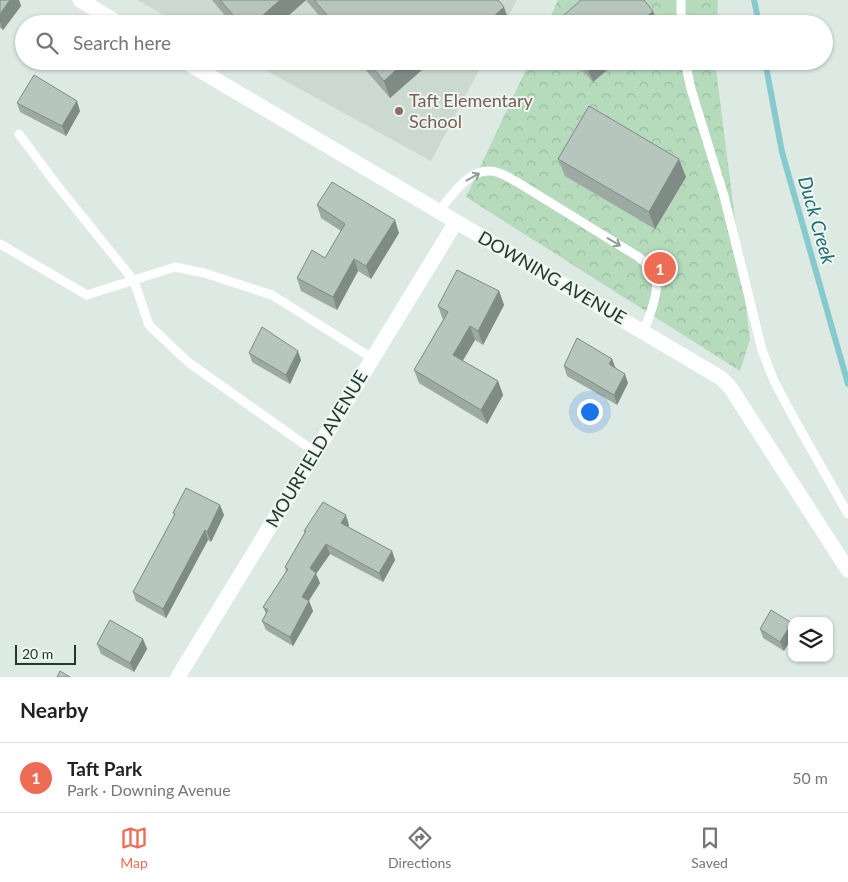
<!DOCTYPE html>
<meta charset="utf-8">
<style>
:root{--surface:#fff;--page:#f2f2f2;--text:#222;--muted:#767676;--line:#e0e0e0;--accent:#ee6b56}
body{margin:0;font-family:Lato,sans-serif;background:var(--page);color:var(--text)}
.controls{position:absolute;right:15px;bottom:15px;display:grid;overflow:hidden;border-radius:10px;box-shadow:0 1px 4px #0004}
.controls button{width:45px;height:45px;display:grid;place-items:center;padding:0;border:0;border-bottom:1px solid var(--line);background:var(--surface);color:var(--text);font:25px sans-serif}
.scale{position:absolute;left:15px;bottom:12px;width:61px;box-sizing:border-box;padding-left:5px;border:2px solid #20382f;border-top:0;font-size:14px;line-height:18px;white-space:nowrap;color:#20382f;-webkit-text-stroke:4px #eef6f1;paint-order:stroke}
.you{position:absolute;left:589px;top:411px;width:18px;height:18px;margin:-12px;border:4px solid #fff;border-radius:50%;background:#1a73e8;box-shadow:0 0 0 8px #1a73e833}
.badge{display:grid;place-items:center;width:32px;height:32px;border-radius:50%;background:var(--accent);color:#fff;font-size:16px;font-weight:700}
.pin{position:absolute;translate:-50% -50%;border:2px solid #fff;box-shadow:0 1px 5px #0006}
.list{margin:0;padding:0;list-style:none}
h2{display:flex;justify-content:space-between;align-items:center;height:65px;margin:0;padding:0 20px;font-size:21px}
h2 small{font-size:16px;font-weight:400;color:var(--muted)}
.list li{display:grid;grid-template-columns:32px 1fr auto;gap:15px;align-items:center;box-sizing:border-box;height:70px;padding:0 20px;border-top:1px solid var(--line)}
.list b{display:block;font-size:19px;white-space:nowrap}
.list p{margin:0;font-size:16px;white-space:nowrap;color:var(--muted)}
.list em{font-size:16px;font-style:normal;color:var(--muted)}
.icon{flex:none;width:28px;height:28px;fill:none;stroke:currentColor;stroke-width:2;stroke-linecap:round;stroke-linejoin:round}
.map{position:relative;flex:none;width:848px;height:677px;overflow:hidden}
.search{position:absolute;background:var(--surface);box-shadow:0 1px 4px #0004;left:15px;right:15px;top:15px;height:55px;display:flex;align-items:center;gap:12px;box-sizing:border-box;padding:0 18px;border-radius:28px;color:var(--muted);font-size:19px}
.sheet{height:135px;background:var(--surface)}
nav{display:flex;justify-content:space-around;align-items:center;box-sizing:border-box;height:70px;border-top:1px solid var(--line);background:var(--surface);font-size:14px;color:var(--muted)}
nav a{display:grid;justify-items:center;gap:2px}
nav .on{color:var(--accent)}
.map>svg:first-child{display:block}
.built{fill:#ccd9d1}
.park{fill:url(#park-crowns)}
.lines{fill:none;stroke-linecap:round;stroke-linejoin:round}
.stream{stroke:#86cace;stroke-width:6}
.lane{stroke:#fff;stroke-width:9}
.street{stroke:#fff;stroke-width:15}
.secondary{stroke:#fff;stroke-width:15}
.wall{fill:#9daaa3}
.shaded-wall{fill:#7f8b85}
.building{fill:#b6c6be;stroke:#7f8b85}
.oneway{stroke:#909c97}
.education-dot{fill:#8d6e63;stroke:#eef6f1;stroke-width:2}
.labels{text-anchor:middle;stroke-width:4;stroke-linejoin:round;paint-order:stroke}
.education-label{font-size:18px;fill:#785e54;stroke:#eef6f1;text-anchor:start}
.street-label{font-size:18px;fill:#20382f;stroke:#eef6f1}
.water-label{font-size:19px;font-style:italic;fill:#1c6c71;stroke:#eef6f1}
</style>
<div class="map">
<svg width="848" height="677" viewBox="0 0 848 677">
<defs>
<pattern id="park-crowns" width="20" height="18" patternUnits="userSpaceOnUse" patternTransform="scale(1.25)"><rect width="20" height="18" fill="#b6dabc"/><path d="M2 6a3 3 0 1 1 6 0M12 15a3 3 0 1 1 6 0" fill="none" stroke="#9cbca2"/></pattern>
</defs>
<rect width="100%" height="100%" fill="#dde9e3"/>
<g class="built">
<polygon points="137,0 517,0 504,24 180,24"/>
<polygon points="249,61 484,61 431,161"/>
</g>
<g class="park">
<polygon points="558,0 718,0 717,24 547,24"/>
<polygon points="530,61 715,61 750,339 740,371 466,197"/>
</g>
<g class="lines">
<g class="stream">
<polyline points="754,0 759,24"/>
<polyline points="765,61 782,152 848,384"/>
</g>
<g class="lane">
<polyline points="681,24 681,0"/>
<polyline points="685,61 691,89 724,196 762,350 774,381 797,424 848,514"/>
<polyline points="19,134 53,180 134,281 149,325 188,362 315,452"/>
<path d="M439 211C451 197 466 172 487 171 498 170 508 177 517 182L637 256C643 261 651 266 654 273 662 288 649 316 644 331"/>
<polyline points="0,244 87,295 175,267 204,273 272,295 372,358"/>
</g>
<polyline class="street" points="178,677 456,222"/>
<g class="secondary">
<polyline points="80,0 120,24"/>
<polyline points="184,61 721,378 730,387 848,570"/>
</g>
</g>
<g class="wall">
<polygon points="0,0 19,0 21,6 3,30 0,28"/>
<polygon points="212,0 498,0 510,24 326,24 306,0 279,24 232,24"/>
<polygon points="358,61 432,61 390,98"/>
<polygon points="574,61 617,61 593,82"/>
<polygon points="17,103 80,111 66,136 20,112"/>
<polygon points="558,159 686,177 655,229 565,176"/>
<polygon points="317,205 399,233 371,279 358,271 337,310 301,291 297,278 325,258 341,231 321,218"/>
<polygon points="499,291 504,305 483,345 475,340 462,361 498,381 503,395 487,424 419,383 414,370 443,320 438,306"/>
<polygon points="249,353 301,360 290,384 252,362"/>
<polygon points="612,359 615,368 628,383 617,405 567,376 564,366"/>
<polygon points="220,505 224,515 211,542 208,540 166,618 136,601 133,592 174,516 173,513"/>
<polygon points="349,525 348,527 392,551 395,560 383,582 330,554 316,574 320,583 309,601 313,611 293,646 266,630 262,621 266,614 263,607 286,572 285,567 305,532 304,531"/>
<polygon points="792,623 784,651 763,638 760,629"/>
<polygon points="143,639 147,649 134,672 101,654 97,644"/>
</g>
<g class="shaded-wall">
<polygon points="10,0 19,0 21,6 3,30 0,22 0,14"/>
<polygon points="280,0 306,0 279,24 253,24"/>
<polygon points="504,7 510,24 485,24"/>
<polygon points="653,11 658,24 639,24"/>
<polygon points="406,61 432,61 390,98 384,81"/>
<polygon points="596,61 617,61 593,82 588,69"/>
<polygon points="77,101 80,111 66,136 62,126"/>
<polygon points="679,159 686,177 655,229 649,212"/>
<polygon points="395,220 399,233 371,279 366,266"/>
<polygon points="354,259 358,271 337,310 333,297"/>
<polygon points="499,291 504,305 483,345 478,331"/>
<polygon points="470,326 475,340 458,369 453,355"/>
<polygon points="298,351 301,360 290,384 286,375"/>
<polygon points="612,359 616,369 609,364"/>
<polygon points="625,374 628,383 617,405 614,395"/>
<polygon points="498,381 503,395 487,424 481,410"/>
<polygon points="220,505 224,515 211,542 207,532"/>
<polygon points="346,515 349,525 345,533 341,523"/>
<polygon points="205,530 208,540 166,618 163,609"/>
<polygon points="326,544 330,554 316,574 320,583 305,606 302,597 310,568"/>
<polygon points="392,551 395,560 383,582 379,573"/>
<polygon points="309,601 313,611 293,646 290,637"/>
<polygon points="792,623 792,638 784,651 780,642"/>
<polygon points="143,639 147,649 134,672 130,663"/>
</g>
<g class="building">
<polygon points="0,0 10,0 0,14"/>
<polygon points="220,0 280,0 253,24 241,24"/>
<polygon points="314,0 498,0 504,7 485,24 335,24"/>
<polygon points="581,0 644,0 653,11 639,24 554,24"/>
<polygon points="367,61 406,61 384,81"/>
<polygon points="582,61 596,61 588,69"/>
<polygon points="34,75 77,101 62,126 17,103"/>
<polygon points="589,106 679,159 649,212 558,159"/>
<polygon points="332,182 395,220 366,266 354,259 333,297 297,278 312,250 325,258 345,224 317,205"/>
<polygon points="457,270 499,291 478,331 470,326 453,355 498,381 481,410 414,370 448,312 438,306"/>
<polygon points="262,327 298,351 286,375 249,353"/>
<polygon points="577,338 612,359 609,364 625,374 614,395 564,366"/>
<polygon points="186,488 220,505 207,532 205,530 163,609 133,592 175,514 173,513"/>
<polygon points="323,502 346,515 341,523 392,551 379,573 326,544 310,568 316,573 302,597 309,601 290,637 262,621 268,610 263,607 288,569 285,567 306,531 304,531"/>
<polygon points="771,610 792,623 780,642 760,629"/>
<polygon points="110,620 143,639 130,663 97,644"/>
<polygon points="60,671 70,677 57,677"/>
</g>
<defs><path id="oneway-shaft" d="M-6 0H5M1.5-3L5.5 0L1.5 3" fill="none" stroke-width="1.6" stroke-linecap="round" stroke-linejoin="round" transform="scale(1.25)"/></defs>
<g class="oneway">
<use href="#oneway-shaft" transform="translate(473 177) rotate(-29)"/>
<use href="#oneway-shaft" transform="translate(614 242) rotate(31)"/>
</g>
<circle class="education-dot" cx="399" cy="111" r="5"/>
<g class="labels">
<g class="education-label">
<text x="409" y="107">Taft Elementary<tspan x="409" dy="21">School</tspan></text>
</g>
<g class="street-label">
<text transform="translate(552 278) rotate(30)" y="6">DOWNING AVENUE</text>
<text transform="translate(317 449) rotate(-59)" y="6">MOURFIELD AVENUE</text>
</g>
<g class="water-label">
<text transform="translate(817 220) rotate(74)" y="7">Duck Creek</text>
</g>
</g>
</svg>
<div class="controls">
<button><svg class="icon" aria-label="layers" viewBox="0 0 24 24"><path d="M12 4l9 5-9 5-9-5zM3 14l9 5 9-5"/></svg></button>
</div>
<div class="scale">20 m</div>
<div class="you"></div>
<div class="pin badge" style="left:660px;top:268px">1</div>
<div class="search"><svg class="icon" aria-label="search" viewBox="0 0 24 24"><circle cx="10" cy="10" r="6"/><path d="M15 15l6 6"/></svg>Search here</div>
</div>
<section class="sheet">
<h2>Nearby<small></small></h2>
<ul class="list">
<li><span class="badge">1</span><div><b>Taft Park</b><p>Park · Downing Avenue</p></div><em>50 m</em></li>
</ul>
</section>
<nav>
<a class="on"><svg class="icon" aria-label="map" viewBox="0 0 24 24"><path d="M3 6l6-2 6 2 6-2v14l-6 2-6-2-6 2zM9 4v14M15 6v14"/></svg>Map</a>
<a><svg class="icon" aria-label="directions" viewBox="0 0 24 24"><path d="M12 3l9 9-9 9-9-9zM9 14v-3h6M13 9l2 2-2 2"/></svg>Directions</a>
<a><svg class="icon" aria-label="saved" viewBox="0 0 24 24"><path d="M7 4h10v16l-5-4-5 4z"/></svg>Saved</a>
</nav>
